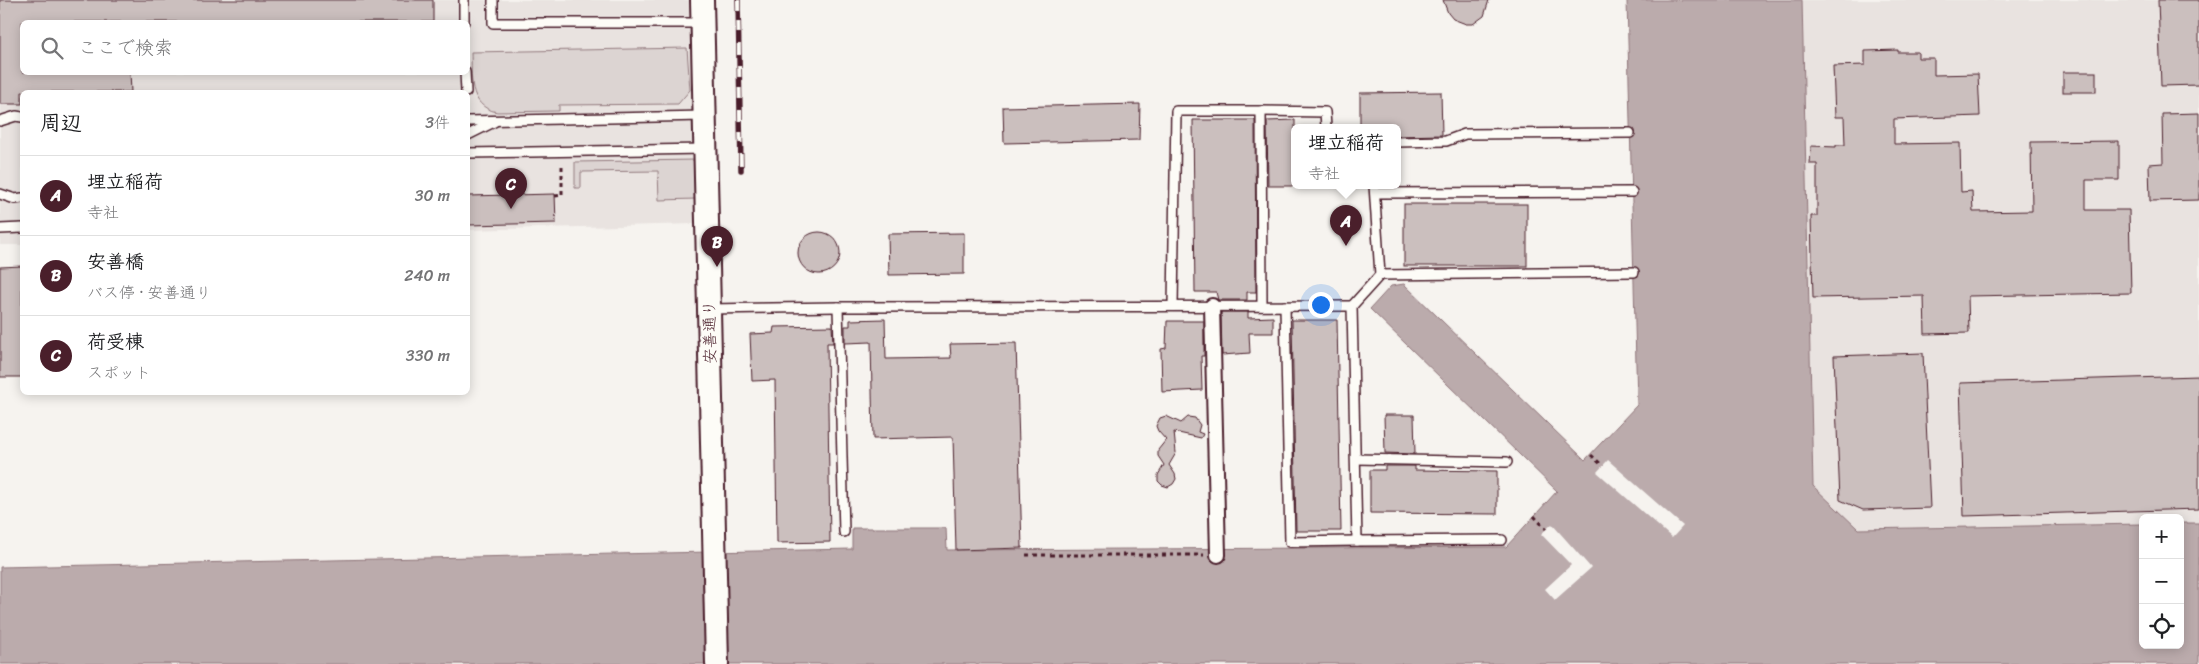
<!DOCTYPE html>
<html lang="ja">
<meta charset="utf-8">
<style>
:root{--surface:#fff;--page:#f6f6f6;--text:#202124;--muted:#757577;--line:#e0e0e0;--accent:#4a1f2b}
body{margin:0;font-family:Sriracha,"Klee One",sans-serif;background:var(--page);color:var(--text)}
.controls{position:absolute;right:15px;bottom:15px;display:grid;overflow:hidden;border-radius:8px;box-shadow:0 2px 12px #0003}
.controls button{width:45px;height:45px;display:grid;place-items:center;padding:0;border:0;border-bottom:1px solid var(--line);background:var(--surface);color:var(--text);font:25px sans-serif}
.you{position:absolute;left:1320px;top:304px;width:18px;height:18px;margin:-12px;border:4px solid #fff;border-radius:50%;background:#1a73e8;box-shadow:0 0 0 8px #1a73e833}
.badge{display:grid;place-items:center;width:32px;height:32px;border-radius:50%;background:var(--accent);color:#fff;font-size:16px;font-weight:700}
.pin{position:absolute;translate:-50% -41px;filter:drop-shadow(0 1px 2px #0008)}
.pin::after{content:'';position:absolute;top:26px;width:18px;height:15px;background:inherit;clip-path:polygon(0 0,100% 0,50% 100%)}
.popup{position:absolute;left:1291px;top:124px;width:110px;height:65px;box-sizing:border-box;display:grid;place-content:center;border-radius:8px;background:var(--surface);filter:drop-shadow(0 1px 4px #0005);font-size:16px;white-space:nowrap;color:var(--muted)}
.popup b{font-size:19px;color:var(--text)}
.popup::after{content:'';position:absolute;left:50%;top:100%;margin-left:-10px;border:10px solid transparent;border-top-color:var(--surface)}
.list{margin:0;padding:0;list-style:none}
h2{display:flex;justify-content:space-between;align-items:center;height:65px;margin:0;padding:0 20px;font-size:21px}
h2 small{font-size:16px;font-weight:400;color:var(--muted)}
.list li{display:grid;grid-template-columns:32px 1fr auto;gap:15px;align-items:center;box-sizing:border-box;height:80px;padding:0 20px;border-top:1px solid var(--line)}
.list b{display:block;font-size:19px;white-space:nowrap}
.list p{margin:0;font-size:16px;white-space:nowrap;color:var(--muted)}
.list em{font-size:16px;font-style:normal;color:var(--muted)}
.icon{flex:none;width:28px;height:28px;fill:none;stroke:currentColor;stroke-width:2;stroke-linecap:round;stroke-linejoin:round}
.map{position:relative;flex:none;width:2199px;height:664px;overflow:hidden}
.search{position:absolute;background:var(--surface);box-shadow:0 2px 12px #0003;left:20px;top:20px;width:450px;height:55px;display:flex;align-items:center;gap:12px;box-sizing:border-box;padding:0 18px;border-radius:8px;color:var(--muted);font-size:19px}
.panel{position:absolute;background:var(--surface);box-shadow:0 2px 12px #0003;left:20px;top:90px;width:450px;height:305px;border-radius:8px}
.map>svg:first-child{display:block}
.built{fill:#e9e3e0;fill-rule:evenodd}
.green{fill:#dcd4d2;stroke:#937a7e}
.water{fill:#bbabac;stroke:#8e7378}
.pier{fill:#f6f3ef}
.building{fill:#cbbfbe;stroke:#4a1f2b}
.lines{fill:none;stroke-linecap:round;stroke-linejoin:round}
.service-casing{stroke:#4a1f2b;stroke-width:12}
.pedestrian-casing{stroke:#4a1f2b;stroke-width:18}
.tertiary-casing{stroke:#4a1f2b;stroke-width:26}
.path{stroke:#4a1f2b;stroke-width:3;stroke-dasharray:4 4;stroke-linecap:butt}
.service{stroke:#fdfcf7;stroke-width:9}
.pedestrian{stroke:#fdfcf7;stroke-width:14}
.tertiary{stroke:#fdfcf7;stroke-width:22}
.rail-casing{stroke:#4a1f2b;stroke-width:5.5}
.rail{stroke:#fdfcf7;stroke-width:4;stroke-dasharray:11;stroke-linecap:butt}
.labels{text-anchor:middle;stroke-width:4;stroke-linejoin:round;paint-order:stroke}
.street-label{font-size:16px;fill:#4a1f2b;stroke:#fdfcf7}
</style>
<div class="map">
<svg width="2199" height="664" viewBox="0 0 2199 664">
<rect width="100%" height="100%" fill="#f6f3ef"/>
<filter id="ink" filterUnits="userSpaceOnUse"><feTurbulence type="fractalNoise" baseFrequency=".02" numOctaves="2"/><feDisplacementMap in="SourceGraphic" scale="10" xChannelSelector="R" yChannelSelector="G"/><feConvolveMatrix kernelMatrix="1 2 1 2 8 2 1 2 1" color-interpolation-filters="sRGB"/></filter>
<g filter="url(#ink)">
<g class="built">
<path d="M0 0H692L696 224 468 230V92H22V245H0ZM22 22H468V72H22Z"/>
<polygon points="1802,0 2199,0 2199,523 2180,523 2180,518 2143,518 2143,524 1858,529 1813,486"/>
</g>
<g class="green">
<path d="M687 48 690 90 678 104 559 105V111L497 112C467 106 472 75 471 52Z"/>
<polygon points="695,160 696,199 659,200 658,171 581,172 581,188 575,188 575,162"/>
</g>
<polygon class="water" points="1627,0 1802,0 1813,486 1858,529 2143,524 2143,645 2180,645 2180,523 2199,523 2199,664 0,664 0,567 852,549 852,528 946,528 947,550 1506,547 1557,491 1370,309 1391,286 1404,284 1585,460 1637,405"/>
<g class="pier">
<polygon points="1608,460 1683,526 1672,538 1597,472"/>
<polygon points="1552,524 1591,568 1555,600 1545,589 1571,565 1541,534"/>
</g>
<g class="building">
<polygon points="0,0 433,0 433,22 22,22 22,72 130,72 131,92 22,92 22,104 0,104"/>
<polygon points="1443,0 1489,0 1484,16 1473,24 1466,24 1453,19 1448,13"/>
<polygon points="2158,0 2199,0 2199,85 2161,86"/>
<polygon points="1898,50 1898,52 1918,52 1918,58 1934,58 1934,75 1978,74 1980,116 1894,119 1894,144 1960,143 1961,192 1972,191 1973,212 2032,211 2031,142 2119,141 2119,180 2086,180 2086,210 2129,210 2131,293 1968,296 1969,333 1925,334 1924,296 1813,298 1811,216 1817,216 1817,164 1810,164 1811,146 1836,147 1836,145 1845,145 1844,117 1835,117 1833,66 1865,65 1865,51"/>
<rect x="2063" y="72" width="33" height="20"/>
<polygon points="1441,92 1442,135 1397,136 1397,127 1360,127 1360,93"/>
<polygon points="1140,104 1139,140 1004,143 1003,107"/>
<polygon points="2199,113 2199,200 2150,201 2149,164 2163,163 2162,114"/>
<polygon points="1193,120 1255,120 1256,292 1247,292 1247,300 1218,300 1216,292 1195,292"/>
<polygon points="1295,120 1295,186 1268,186 1267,121"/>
<polygon points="555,194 556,223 468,225 468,196"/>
<rect x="1404" y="204" width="123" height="62"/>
<circle cx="819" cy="253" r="21"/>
<polygon points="964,233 964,274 889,275 888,234"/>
<polygon points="22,266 22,377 0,377 0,267"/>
<polygon points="1221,312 1248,312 1248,318 1273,317 1273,333 1249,333 1250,353 1222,355"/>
<polygon points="885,319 886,359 951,358 950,344 1016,343 1022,548 956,550 953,437 873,439 871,342 845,343 845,326 850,326 850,320"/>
<polygon points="1292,320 1337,320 1341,531 1296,531"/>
<polygon points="1167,321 1204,321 1204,356 1201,356 1202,390 1162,392 1161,349 1166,348"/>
<polygon points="832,326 833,343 827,343 830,542 777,543 775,380 752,381 750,334 773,333 774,327"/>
<polygon points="1923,353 1930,508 1863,510 1840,500 1834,356"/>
<polygon points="2199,376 2199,509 1964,516 1960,383"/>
<polygon points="1384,415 1414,415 1415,454 1385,453"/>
<polygon points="1166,416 1181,423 1188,417 1195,418 1200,425 1198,432 1203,434 1201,438 1174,432 1176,453 1169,465 1175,474 1176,479 1173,484 1168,487 1162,485 1158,481 1158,475 1164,465 1158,456 1158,450 1166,440 1158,431 1156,426 1160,418"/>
<polygon points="1385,466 1415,466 1415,470 1497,471 1497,514 1370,513 1370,470 1385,470"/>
</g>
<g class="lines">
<defs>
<g id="service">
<polyline points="464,0 464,22"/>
<polyline points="493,0 493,23 703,23"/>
<polyline points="465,72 466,92"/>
<polyline points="1261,111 1325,112 1326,127"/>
<polyline points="0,121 16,116 22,117"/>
<polyline points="468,121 704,116"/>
<polyline points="468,135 494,122"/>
<polyline points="1397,142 1446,141 1465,134 1630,133"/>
<polyline points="468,153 704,149"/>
<polyline points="1374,185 1380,275 1352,306 1357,541 1502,540"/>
<polyline points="1375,193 1632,192"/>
<polyline points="0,194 15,199 22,198"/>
<polyline points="0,229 22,228"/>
<polyline points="1380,275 1634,272"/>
<polyline points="1173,306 1176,111 1261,111 1262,306"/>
<polyline points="1285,306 1290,542 1357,541"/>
<polyline points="838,307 844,532"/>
<polyline points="709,309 838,307 1352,306"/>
<polyline points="1356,459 1507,462"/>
</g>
<polyline id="pedestrian" points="1212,306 1218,555"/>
<polyline id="tertiary" points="702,0 717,664"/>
</defs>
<use href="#service" class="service-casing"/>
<use href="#pedestrian" class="pedestrian-casing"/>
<use href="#tertiary" class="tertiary-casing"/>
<g class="path">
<polyline points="555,196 562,195 562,164"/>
<polyline points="1591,455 1603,466"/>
<polyline points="1534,516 1546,529"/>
<polyline points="1026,555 1204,555"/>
</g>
<use href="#service" class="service"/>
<use href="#pedestrian" class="pedestrian"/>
<use href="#tertiary" class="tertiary"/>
<defs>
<polyline id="rail" points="738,0 741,170"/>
</defs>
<use href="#rail" class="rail-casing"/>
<use href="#rail" class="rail"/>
</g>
</g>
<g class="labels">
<g class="street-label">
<text transform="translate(709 332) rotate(-91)" y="6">安善通り</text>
</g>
</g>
</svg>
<div class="controls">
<button>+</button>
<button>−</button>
<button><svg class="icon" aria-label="locate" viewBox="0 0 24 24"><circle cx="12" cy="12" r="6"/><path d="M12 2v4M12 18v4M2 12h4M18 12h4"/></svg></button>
</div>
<div class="you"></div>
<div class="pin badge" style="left:1346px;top:246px">A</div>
<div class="popup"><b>埋立稲荷</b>寺社</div>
<div class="pin badge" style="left:717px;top:267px">B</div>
<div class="pin badge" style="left:511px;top:209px">C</div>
<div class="search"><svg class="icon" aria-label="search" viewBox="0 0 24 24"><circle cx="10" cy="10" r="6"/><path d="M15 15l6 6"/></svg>ここで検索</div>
<section class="panel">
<h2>周辺<small>3件</small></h2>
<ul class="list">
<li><span class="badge">A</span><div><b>埋立稲荷</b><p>寺社</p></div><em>30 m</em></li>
<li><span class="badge">B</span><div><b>安善橋</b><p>バス停 · 安善通り</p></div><em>240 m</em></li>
<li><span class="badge">C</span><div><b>荷受棟</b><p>スポット</p></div><em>330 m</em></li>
</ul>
</section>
</div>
